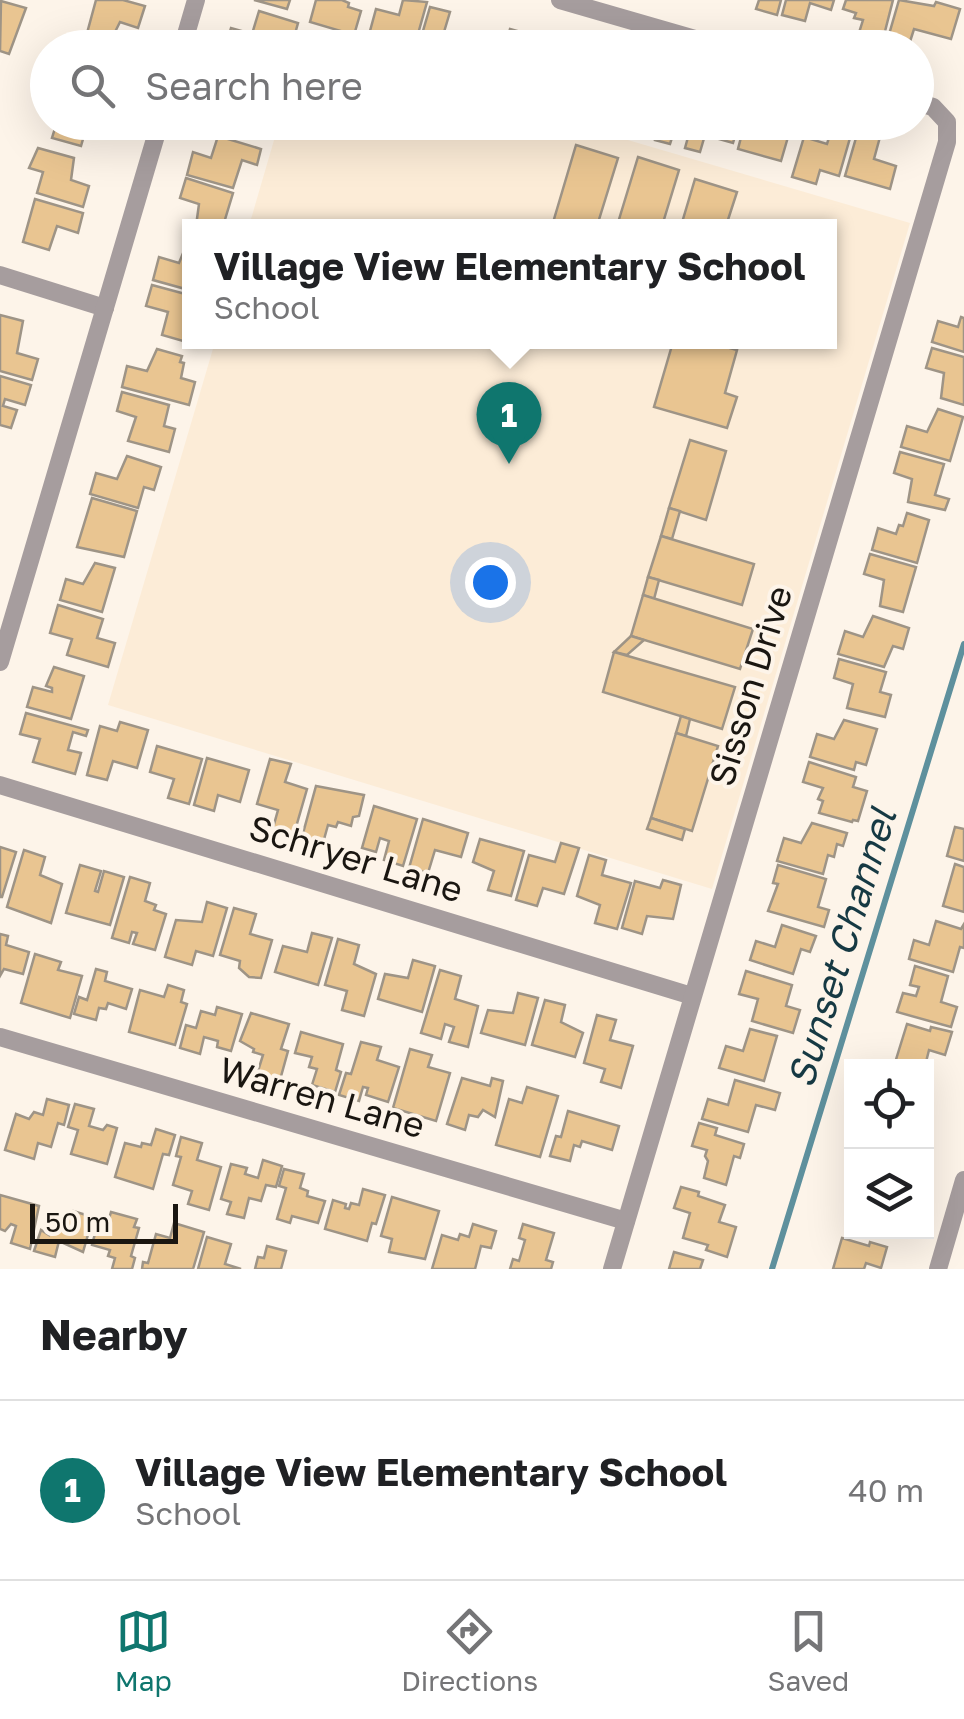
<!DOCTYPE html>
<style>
:root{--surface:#fff;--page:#f2f2f2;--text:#202124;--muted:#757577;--line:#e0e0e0;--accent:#0f766e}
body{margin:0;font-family:"Golos Text",sans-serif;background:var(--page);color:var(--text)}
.controls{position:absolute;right:30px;bottom:30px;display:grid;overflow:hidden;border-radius:0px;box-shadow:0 10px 40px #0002}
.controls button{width:90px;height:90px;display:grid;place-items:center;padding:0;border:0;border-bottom:2px solid var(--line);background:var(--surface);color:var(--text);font:50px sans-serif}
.scale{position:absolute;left:30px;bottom:25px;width:148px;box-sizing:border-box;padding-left:10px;border:5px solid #1a1611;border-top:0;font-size:28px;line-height:35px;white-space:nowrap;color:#1a1611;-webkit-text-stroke:8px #fdf4e9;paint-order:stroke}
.you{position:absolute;left:490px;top:582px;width:35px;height:35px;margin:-25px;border:8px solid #fff;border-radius:50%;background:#1a73e8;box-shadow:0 0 0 15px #1a73e833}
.badge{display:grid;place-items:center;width:65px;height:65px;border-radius:50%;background:var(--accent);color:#fff;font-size:32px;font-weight:700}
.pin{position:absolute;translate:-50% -82px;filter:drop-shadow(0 2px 5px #0008)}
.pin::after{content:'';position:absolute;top:52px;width:35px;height:30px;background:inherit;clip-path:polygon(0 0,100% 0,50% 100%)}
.popup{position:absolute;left:182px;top:219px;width:655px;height:130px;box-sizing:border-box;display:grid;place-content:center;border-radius:0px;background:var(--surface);filter:drop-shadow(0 2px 8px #0005);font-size:32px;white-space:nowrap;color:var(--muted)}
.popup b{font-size:38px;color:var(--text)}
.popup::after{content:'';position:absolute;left:50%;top:100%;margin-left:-20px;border:20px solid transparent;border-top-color:var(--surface)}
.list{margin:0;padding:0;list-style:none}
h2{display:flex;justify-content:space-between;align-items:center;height:130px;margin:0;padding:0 40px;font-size:42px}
h2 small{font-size:32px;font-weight:400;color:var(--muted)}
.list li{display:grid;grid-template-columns:65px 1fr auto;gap:30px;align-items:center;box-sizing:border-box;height:180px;padding:0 40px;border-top:2px solid var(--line)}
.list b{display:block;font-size:38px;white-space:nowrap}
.list p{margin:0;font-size:32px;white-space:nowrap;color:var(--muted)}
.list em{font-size:32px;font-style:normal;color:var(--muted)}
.icon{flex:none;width:55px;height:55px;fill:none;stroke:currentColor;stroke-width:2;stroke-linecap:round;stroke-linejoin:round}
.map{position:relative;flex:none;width:964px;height:1269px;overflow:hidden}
.search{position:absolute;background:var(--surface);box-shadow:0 10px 40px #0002;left:30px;right:30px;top:30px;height:110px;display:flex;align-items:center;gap:25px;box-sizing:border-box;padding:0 35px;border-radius:55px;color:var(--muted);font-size:38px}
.sheet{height:310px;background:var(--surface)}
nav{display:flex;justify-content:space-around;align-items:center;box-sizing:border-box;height:140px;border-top:2px solid var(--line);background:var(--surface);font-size:28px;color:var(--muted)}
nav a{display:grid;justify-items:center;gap:5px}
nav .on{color:var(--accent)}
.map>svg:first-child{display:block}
.built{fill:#fcecd7}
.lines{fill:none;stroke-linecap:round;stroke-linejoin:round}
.stream{stroke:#5e909d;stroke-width:6}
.building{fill:#e9c591;stroke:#9e9486;stroke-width:2.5}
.minor{stroke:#a69d9e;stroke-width:18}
.labels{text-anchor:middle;stroke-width:8;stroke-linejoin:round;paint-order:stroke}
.street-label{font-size:35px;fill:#1a1611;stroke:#fdf4e9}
.water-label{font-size:38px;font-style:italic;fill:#163943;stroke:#fdf4e9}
</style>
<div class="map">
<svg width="964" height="1269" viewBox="0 0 964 1269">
<rect width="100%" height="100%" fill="#fdf4e9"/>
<polygon class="built" points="279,123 570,123 910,223 712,889 108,705 215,342 829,342 829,226 249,226"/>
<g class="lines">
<polyline class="stream" points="772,1269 964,644"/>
</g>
<g class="building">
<polygon points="96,0 123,0 145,6 138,28 120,22 109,44 86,37"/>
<polygon points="254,0 290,0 287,9"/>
<polygon points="316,0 342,0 349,3 348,7 361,11 354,35 310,22"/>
<polygon points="403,0 427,2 414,48 397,44 396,48 368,48 367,42 376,9 399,15"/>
<polygon points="759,0 781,0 777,15 756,9"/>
<polygon points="786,0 834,0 831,10 810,3 805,21 782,15"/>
<polygon points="846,0 893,0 882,43 858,36 863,20 854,18 856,13 843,9"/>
<polygon points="899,0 934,6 936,2 960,9 951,39 914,29 908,48 886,45"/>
<polygon points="1,1 26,8 9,54 0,51"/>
<polygon points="430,7 450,12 444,32 468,43 467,48 418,48"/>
<polygon points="259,11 298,23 291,48 225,48 231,28 252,34"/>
<polygon points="510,29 531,35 528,48 482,48 484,41 505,47"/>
<polygon points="57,122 88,122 81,146 52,138"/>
<polygon points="677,122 670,144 655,140 659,122"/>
<polygon points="687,122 739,122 733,143 705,135 700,152 685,148 690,130 685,129"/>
<polygon points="745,122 766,122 765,126 777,130 776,134 788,137 781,161 738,149"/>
<polygon points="833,125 852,131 839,176 820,170 816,184 792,177 804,137 827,144"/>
<polygon points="858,131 880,137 874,159 896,166 890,189 845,176"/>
<polygon points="218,136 261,149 257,165 242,160 233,188 187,175 193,152 211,158"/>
<polygon points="576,145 618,158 597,226 552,226"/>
<polygon points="38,148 74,158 71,180 89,186 83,207 37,193 43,172 29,168"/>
<polygon points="638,157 679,170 662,226 617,226"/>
<polygon points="186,178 233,193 223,226 196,226 199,204 180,198"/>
<polygon points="695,179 737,192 726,226 681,226"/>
<polygon points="35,199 83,213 78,233 57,226 49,250 23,242"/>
<polygon points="188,241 189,290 153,280 159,257 179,263"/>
<polygon points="152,285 189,295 189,342 206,342 204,347 162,335 168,312 146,306"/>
<polygon points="0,315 23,321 17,353 38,359 32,380 0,371"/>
<polygon points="961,317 964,318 964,352 932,342 938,321 958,327"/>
<polygon points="673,342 708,342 737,350 725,393 737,397 727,428 654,407"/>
<polygon points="932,348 964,357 964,405 941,398 944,373 926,368"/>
<polygon points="157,349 182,356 180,362 184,363 181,378 195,382 189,405 122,387 127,366 147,371"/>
<polygon points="0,376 31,385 25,405 5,399 3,406 17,410 11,428 0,425"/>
<polygon points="122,392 169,405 164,426 175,429 169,452 128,441 136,417 117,411"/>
<polygon points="938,409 963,417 950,461 901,447 907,426 927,432"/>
<polygon points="690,440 726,451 706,520 669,508"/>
<polygon points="900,452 944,464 935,495 949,499 945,510 908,502 912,479 894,473"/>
<polygon points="127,456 161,467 154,490 144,487 138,508 90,494 96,473 117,479"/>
<polygon points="92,498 137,511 124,557 77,547"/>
<polygon points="669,508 680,511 672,539 661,536"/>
<polygon points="907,513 929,520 917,563 872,550 878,528 896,534 899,525 903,526"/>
<polygon points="661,536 754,564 742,605 648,577"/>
<polygon points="870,554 916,567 903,612 880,606 884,580 864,574"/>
<polygon points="95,563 115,568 102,612 60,600 66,579 83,584"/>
<polygon points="648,577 659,580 654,599 643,595"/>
<polygon points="643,595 753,629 740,669 631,636"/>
<polygon points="58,605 103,619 97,638 115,643 108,667 67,655 72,639 50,633"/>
<polygon points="873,616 909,628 903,649 893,646 884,667 838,654 845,631 863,637"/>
<polygon points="631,636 644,640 627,655 614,652"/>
<polygon points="614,652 735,687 722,729 603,692"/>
<polygon points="839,659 886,672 880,692 891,695 885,717 847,708 853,684 834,678"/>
<polygon points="54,667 84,676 71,719 27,707 33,687 52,692 52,688 46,686"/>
<polygon points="26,713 88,730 86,736 73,732 68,750 81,753 75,774 33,762 40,739 20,734"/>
<polygon points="681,716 690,719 686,736 676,733"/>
<polygon points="844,720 877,729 866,765 856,762 854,770 810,757 817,734 834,739"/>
<polygon points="120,722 148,730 137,768 113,761 107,780 87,775 100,726 117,731"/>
<polygon points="676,733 718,746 692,831 651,818"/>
<polygon points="157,746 202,759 189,804 168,798 174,779 150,772"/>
<polygon points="207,758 249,770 240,802 218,795 214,811 194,805"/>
<polygon points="270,759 291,764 285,782 307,789 294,834 273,828 278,810 257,804"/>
<polygon points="809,762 856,777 853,787 867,791 858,821 853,820 852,822 819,813 823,801 818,799 823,788 803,782"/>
<polygon points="316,786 364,795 359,816 353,817 351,826 338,822 336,827 328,825 323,843 302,837"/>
<polygon points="374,806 417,819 403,866 384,860 389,841 380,838 376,852 362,848"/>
<polygon points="651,818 685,829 682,840 647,829"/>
<polygon points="423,819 468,833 461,857 435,850 428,873 409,868"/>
<polygon points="812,823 847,833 843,846 837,844 834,857 828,855 823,874 777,861 784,838 801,843"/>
<polygon points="955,827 964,829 964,861 947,856"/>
<polygon points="480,839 524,851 511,896 488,890 494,871 473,862"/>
<polygon points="561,843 579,848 564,894 543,888 537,906 516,900 529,855 555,862"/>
<polygon points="0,847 16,852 2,897 0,897"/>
<polygon points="24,850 45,857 40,875 62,884 51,923 7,907"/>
<polygon points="589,855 606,860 602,875 631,883 617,929 595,923 600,905 577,896"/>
<polygon points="955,864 964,867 964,912 943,906"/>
<polygon points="80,865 101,871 95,891 98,892 104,871 124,877 110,925 66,913"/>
<polygon points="778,865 826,879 818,907 829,910 824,927 768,911 778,884 773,883"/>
<polygon points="130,877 150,883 145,901 156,905 154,910 166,914 155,950 133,944 137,933 132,932 129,943 112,938"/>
<polygon points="663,880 681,885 673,919 647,916 642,934 622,928 635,881 660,888"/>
<polygon points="207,902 227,908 213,956 196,951 192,965 165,957 176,920 202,922"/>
<polygon points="234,908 256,914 250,934 272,940 261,978 249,977 239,968 240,961 220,955"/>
<polygon points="936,921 961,929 964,924 964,948 960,947 953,972 909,959 914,940 929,945"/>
<polygon points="782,925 816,936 810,952 801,949 793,974 750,960 756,941 775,947"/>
<polygon points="312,933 332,938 318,985 275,972 283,946 307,952"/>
<polygon points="0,934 8,936 6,945 29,952 23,974 4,969 0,976"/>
<polygon points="338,939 359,945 354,964 376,974 364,1016 342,1010 347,991 325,985"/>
<polygon points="35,954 61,962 58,970 82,976 70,1018 21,1003"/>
<polygon points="413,960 435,966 422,1012 378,999 385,974 408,978"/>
<polygon points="915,966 948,976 941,1002 957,1007 951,1027 897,1012 903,993 916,996 919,987 910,985"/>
<polygon points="96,969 107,972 105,981 132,989 126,1009 108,1003 106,1009 99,1008 96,1020 74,1014 79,997 87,1000"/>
<polygon points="440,970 461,976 455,999 478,1006 468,1047 449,1042 454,1027 445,1024 441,1039 421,1033"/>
<polygon points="746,971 792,985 786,1006 800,1010 793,1033 752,1021 758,999 739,994"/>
<polygon points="168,985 184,990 181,1002 187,1004 175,1045 129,1032 140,990 164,997"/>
<polygon points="518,993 538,998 525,1045 481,1033 488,1010 513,1013"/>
<polygon points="545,1000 565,1005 561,1022 583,1033 575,1057 532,1045"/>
<polygon points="217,1007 242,1014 231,1051 217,1047 218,1041 204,1037 200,1054 180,1048 186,1025 196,1028 201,1011 215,1015"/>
<polygon points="251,1013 289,1024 281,1049 288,1051 280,1080 257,1074 263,1055 253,1052 254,1049 240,1041"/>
<polygon points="597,1015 616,1020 610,1040 633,1046 621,1088 601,1082 605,1069 584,1063"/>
<polygon points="907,1024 930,1031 931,1027 952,1032 945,1055 929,1050 925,1066 894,1066"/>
<polygon points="750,1029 777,1036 764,1081 719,1068 726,1046 743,1051"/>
<polygon points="301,1032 343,1044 336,1070 341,1072 335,1092 312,1085 317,1069 309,1067 312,1057 295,1053"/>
<polygon points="361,1042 381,1047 377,1060 399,1067 388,1102 366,1095 368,1088 363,1087 359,1101 339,1095 346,1073 351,1074"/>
<polygon points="410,1049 432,1055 428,1067 450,1073 436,1121 393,1108"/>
<polygon points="462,1078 490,1086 492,1078 503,1081 495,1117 483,1110 478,1117 469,1115 465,1130 447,1124"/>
<polygon points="735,1080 780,1093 775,1110 756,1105 748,1132 702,1119 708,1099 728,1105"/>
<polygon points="527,1087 558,1096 540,1157 496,1145 509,1099 522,1103"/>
<polygon points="47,1099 69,1105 64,1125 58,1123 51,1147 38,1143 34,1159 5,1150 16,1114 29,1119 34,1112 43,1115"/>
<polygon points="75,1104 94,1109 89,1126 103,1130 107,1125 117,1128 107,1164 71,1154 78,1130 68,1127"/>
<polygon points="568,1111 619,1126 612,1150 582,1141 580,1147 574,1145 570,1161 550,1156 556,1136 561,1137"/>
<polygon points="699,1123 717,1128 715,1135 744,1144 740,1158 734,1156 726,1185 704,1178 708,1161 705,1156 707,1150 692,1146"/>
<polygon points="156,1129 175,1135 169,1155 163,1154 153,1189 115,1177 125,1143 141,1147 142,1143 151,1145"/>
<polygon points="181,1137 202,1143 197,1160 221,1167 209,1210 188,1204 192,1191 173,1185 181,1157 176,1156"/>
<polygon points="263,1160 282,1166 276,1187 266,1185 261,1201 249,1198 244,1218 227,1214 231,1202 221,1199 231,1164 247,1168 245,1174 258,1178"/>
<polygon points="284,1169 304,1174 300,1188 308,1191 307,1196 325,1201 318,1223 292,1216 290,1223 277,1219 286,1188 279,1186"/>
<polygon points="681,1187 699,1192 698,1196 725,1205 719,1222 736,1227 727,1257 706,1250 708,1245 683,1238 690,1213 674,1208"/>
<polygon points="363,1189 385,1195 376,1224 372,1223 367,1241 325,1229 333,1200 346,1204 345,1208 349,1209 351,1203 359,1205"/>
<polygon points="0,1195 39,1206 30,1249 11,1243 16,1226 11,1224 5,1231 0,1229"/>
<polygon points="392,1197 439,1211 425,1259 389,1252 392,1239 381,1236"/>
<polygon points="73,1211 93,1217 83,1252 59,1241 55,1257 34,1251 41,1230 49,1235 55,1214 68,1218"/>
<polygon points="111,1212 137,1219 134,1227 139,1228 131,1256 135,1258 132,1269 112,1269 115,1258 108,1256 110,1250 92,1245 97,1226 106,1229"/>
<polygon points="174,1223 204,1232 193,1269 142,1269 143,1262 148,1263 156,1234 170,1238"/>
<polygon points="473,1224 496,1231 491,1248 481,1246 475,1269 432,1269 442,1235 458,1240 460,1234 469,1237"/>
<polygon points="523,1224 554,1233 546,1260 553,1262 551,1269 510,1269 513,1259 519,1261 525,1240 519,1238"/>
<polygon points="207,1237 231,1244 225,1264 241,1269 198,1269"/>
<polygon points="842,1238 869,1246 870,1242 887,1247 881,1268 866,1263 864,1269 833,1269"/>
<polygon points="267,1246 286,1251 281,1269 255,1269 258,1257 264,1258"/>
<polygon points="674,1252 703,1260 700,1269 669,1269"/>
</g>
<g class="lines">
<g class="minor">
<polyline points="560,0 726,48"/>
<polyline points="182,48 196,0"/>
<polyline points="0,275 105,308"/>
<polyline points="0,662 160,122"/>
<polyline points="0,785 692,996"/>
<polyline points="0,1037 626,1221"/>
<polyline points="612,1269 947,142 947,122 933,107 916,102"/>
<polyline points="938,1269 964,1180"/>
</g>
</g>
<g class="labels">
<g class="street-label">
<text transform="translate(751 686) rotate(-73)" y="12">Sisson Drive</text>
<text transform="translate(356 859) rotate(17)" y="12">Schryer Lane</text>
<text transform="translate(322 1098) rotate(16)" y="12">Warren Lane</text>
</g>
<g class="water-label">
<text transform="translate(842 948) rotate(-73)" y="13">Sunset Channel</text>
</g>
</g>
</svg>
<div class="controls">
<button><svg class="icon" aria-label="locate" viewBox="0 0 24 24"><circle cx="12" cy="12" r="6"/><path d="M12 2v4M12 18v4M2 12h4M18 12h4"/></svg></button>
<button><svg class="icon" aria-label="layers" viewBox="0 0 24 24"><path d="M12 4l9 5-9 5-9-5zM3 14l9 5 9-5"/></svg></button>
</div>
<div class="scale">50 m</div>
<div class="you"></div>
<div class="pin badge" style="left:509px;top:464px">1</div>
<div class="popup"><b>Village View Elementary School</b>School</div>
<div class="search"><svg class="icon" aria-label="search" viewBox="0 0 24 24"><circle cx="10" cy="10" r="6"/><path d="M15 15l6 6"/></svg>Search here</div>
</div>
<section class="sheet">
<h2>Nearby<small></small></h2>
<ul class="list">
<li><span class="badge">1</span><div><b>Village View Elementary School</b><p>School</p></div><em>40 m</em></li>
</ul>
</section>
<nav>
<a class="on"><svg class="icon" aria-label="map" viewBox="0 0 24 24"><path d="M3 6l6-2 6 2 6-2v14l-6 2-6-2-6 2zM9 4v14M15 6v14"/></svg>Map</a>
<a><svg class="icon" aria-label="directions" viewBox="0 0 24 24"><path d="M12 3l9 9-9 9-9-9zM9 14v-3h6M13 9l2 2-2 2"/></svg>Directions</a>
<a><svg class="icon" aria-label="saved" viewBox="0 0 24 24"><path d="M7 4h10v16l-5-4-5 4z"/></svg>Saved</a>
</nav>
